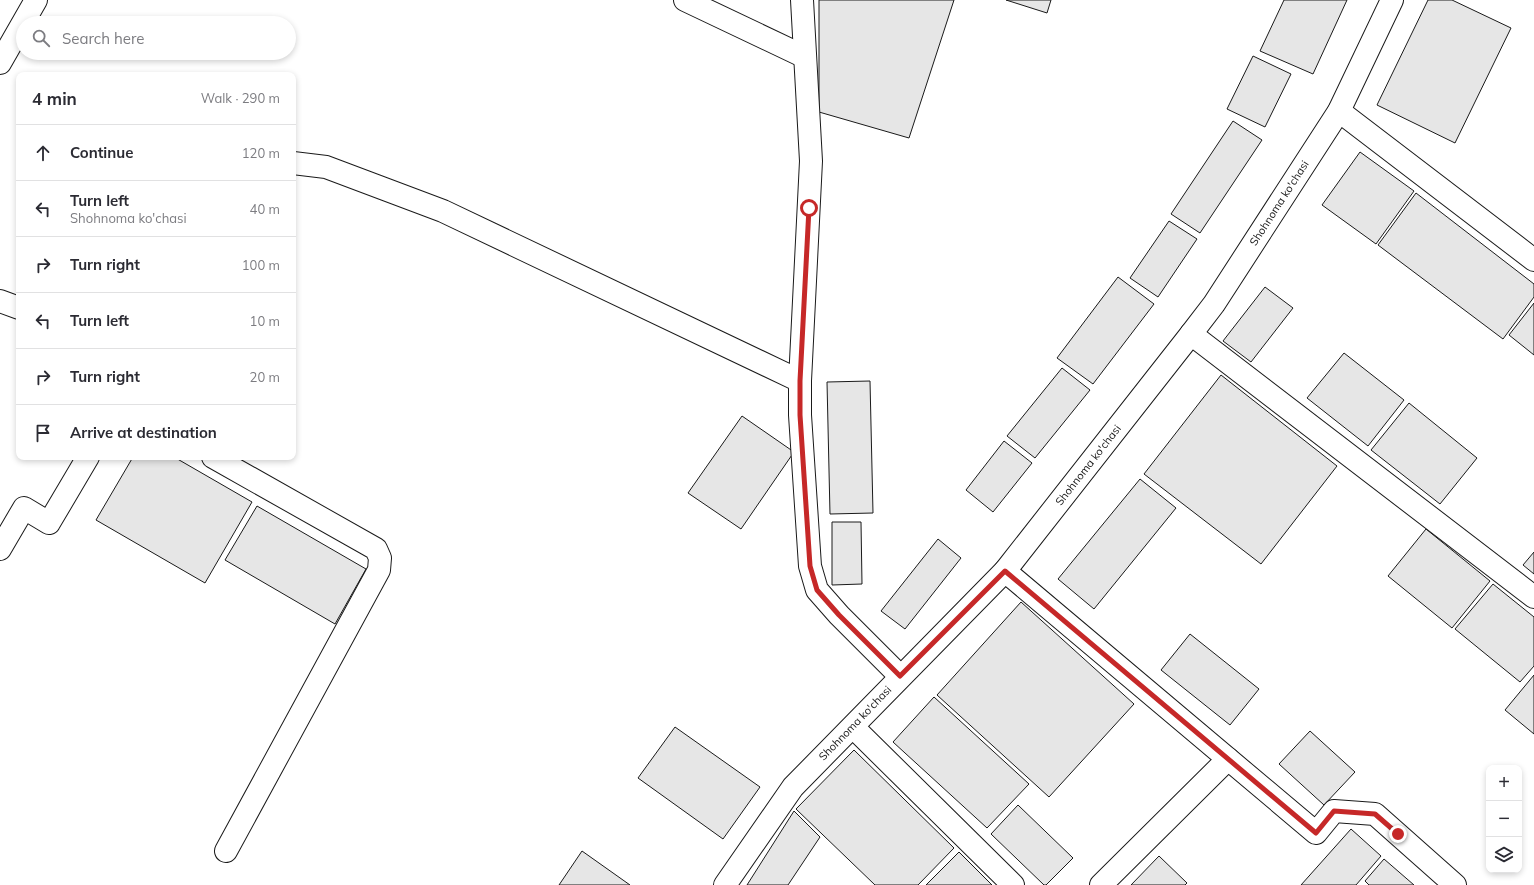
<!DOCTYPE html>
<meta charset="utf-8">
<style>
:root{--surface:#fff;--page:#f2f2f3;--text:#2b2b33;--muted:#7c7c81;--line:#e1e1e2}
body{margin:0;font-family:Mulish,sans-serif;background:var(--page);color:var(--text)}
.controls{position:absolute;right:12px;bottom:12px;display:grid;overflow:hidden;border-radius:8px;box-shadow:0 2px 6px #0003}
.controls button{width:36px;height:36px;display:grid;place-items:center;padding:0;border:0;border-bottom:1px solid var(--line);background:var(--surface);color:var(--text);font:20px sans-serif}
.stop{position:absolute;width:12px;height:12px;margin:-9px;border:3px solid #c62828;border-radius:50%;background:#fff}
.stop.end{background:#c62828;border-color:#fff;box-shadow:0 1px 4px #0008}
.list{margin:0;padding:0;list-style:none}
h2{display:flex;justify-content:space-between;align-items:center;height:52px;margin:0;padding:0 16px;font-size:17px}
h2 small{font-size:13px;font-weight:400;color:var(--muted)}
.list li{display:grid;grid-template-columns:26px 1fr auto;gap:12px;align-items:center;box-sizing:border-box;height:56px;padding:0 16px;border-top:1px solid var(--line)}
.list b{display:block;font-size:15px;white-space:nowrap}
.list p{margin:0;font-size:13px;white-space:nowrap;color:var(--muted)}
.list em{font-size:13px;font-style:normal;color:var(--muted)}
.icon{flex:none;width:22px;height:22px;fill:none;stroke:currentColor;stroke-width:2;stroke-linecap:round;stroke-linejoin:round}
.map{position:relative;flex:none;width:1534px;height:885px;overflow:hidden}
.search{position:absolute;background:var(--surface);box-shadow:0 2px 6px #0003;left:16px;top:16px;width:280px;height:44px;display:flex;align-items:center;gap:10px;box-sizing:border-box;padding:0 14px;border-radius:22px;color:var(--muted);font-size:15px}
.panel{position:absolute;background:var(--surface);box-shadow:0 2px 6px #0003;left:16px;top:72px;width:280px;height:388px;border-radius:8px}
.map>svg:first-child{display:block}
.building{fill:#e6e6e6;stroke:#1a1a1a}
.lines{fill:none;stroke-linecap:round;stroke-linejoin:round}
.minor-casing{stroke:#1a1a1a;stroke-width:24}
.minor{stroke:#fff;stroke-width:22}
.route{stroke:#c62828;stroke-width:5}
.labels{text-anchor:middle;stroke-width:3;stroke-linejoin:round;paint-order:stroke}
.street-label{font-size:11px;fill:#1a1a1a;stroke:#fff}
</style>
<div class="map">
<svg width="1534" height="885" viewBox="0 0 1534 885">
<rect width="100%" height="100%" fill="#fff"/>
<g class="building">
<polygon points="819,0 954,0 909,138 819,112"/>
<polygon points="1006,0 1051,0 1047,13"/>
<polygon points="1284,0 1347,0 1313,74 1260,51"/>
<polygon points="1428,0 1452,0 1511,28 1455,143 1377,105"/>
<polygon points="1253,56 1291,74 1265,127 1227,109"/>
<polygon points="1233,121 1262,140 1200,233 1171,214"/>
<polygon points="1360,152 1414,191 1376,244 1322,205"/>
<polygon points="1416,193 1534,284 1534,297 1503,339 1378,245"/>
<polygon points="1169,221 1197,239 1158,297 1130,278"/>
<polygon points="1118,277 1154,304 1093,384 1057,358"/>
<polygon points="1265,287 1293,308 1251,362 1223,341"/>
<polygon points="1534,303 1534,355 1509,335"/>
<polygon points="1344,353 1404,400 1368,446 1307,398"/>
<polygon points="1062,368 1090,390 1035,458 1007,436"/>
<polygon points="1221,375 1337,466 1261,564 1144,474"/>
<polygon points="870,381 873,513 830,514 827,382"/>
<polygon points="1409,403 1477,458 1440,504 1371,450"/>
<polygon points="742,416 794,452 741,529 688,493"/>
<polygon points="1004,441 1032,463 993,512 966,490"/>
<polygon points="133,457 174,457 252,502 205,583 96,520"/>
<polygon points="1140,479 1176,508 1094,609 1058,579"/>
<polygon points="257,506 366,569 335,624 225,560"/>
<polygon points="832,522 861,522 862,584 832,585"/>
<polygon points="1426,529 1490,581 1452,628 1388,576"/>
<polygon points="938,539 961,558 905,629 881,611"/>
<polygon points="1534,552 1534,574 1523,565"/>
<polygon points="1493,584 1534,617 1534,666 1520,682 1455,629"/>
<polygon points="1021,602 1134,704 1049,797 937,695"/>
<polygon points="1190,634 1259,689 1230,725 1161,670"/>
<polygon points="1534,675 1534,734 1505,710"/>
<polygon points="934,697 1029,784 987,828 893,742"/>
<polygon points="675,727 760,787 723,839 638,778"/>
<polygon points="1310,731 1355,772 1324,805 1279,764"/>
<polygon points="854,750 954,848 918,885 875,885 796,809"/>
<polygon points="1018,805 1073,858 1046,885 1044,885 991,834"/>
<polygon points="794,811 820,837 788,885 747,885"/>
<polygon points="1351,829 1381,856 1356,885 1301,885"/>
<polygon points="582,851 630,885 559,885"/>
<polygon points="959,852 992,885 926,885"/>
<polygon points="1159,856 1187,883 1185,885 1131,885"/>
<polygon points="1384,859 1414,885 1369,885 1365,881"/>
</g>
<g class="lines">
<defs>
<g id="minor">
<polyline points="685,0 805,57"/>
<polyline points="0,63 36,0"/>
<polyline points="1339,111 1534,260"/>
<polyline points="293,163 326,167 443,211 800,381 800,415 810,566 817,590 839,615 900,676"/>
<polyline points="0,301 19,308"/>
<polyline points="1191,334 1534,597"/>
<polyline points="800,381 811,161 802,0"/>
<polyline points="213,457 376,549 380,558 379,570 226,851"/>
<polyline points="0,549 24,508 49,523 88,457"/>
<polyline points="1005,571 1316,833 1334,811 1375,814 1455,885"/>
<polyline points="853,727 1013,885"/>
<polyline points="725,885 793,787 1005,571 1191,334 1214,304 1339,111 1392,0"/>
<polyline points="1101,885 1228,759"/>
</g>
</defs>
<use href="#minor" class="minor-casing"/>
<use href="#minor" class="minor"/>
</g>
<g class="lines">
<polyline class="route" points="809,208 800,381 800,415 810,566 817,590 839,615 900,676 1005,571 1316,833 1334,811 1375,814 1398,834"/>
</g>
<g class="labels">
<g class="street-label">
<text transform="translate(1279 203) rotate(-57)" y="4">Shohnoma ko'chasi</text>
<text transform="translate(1088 465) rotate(-52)" y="4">Shohnoma ko'chasi</text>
<text transform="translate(855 723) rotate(-46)" y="4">Shohnoma ko'chasi</text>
</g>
</g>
</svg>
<div class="controls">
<button>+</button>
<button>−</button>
<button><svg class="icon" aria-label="layers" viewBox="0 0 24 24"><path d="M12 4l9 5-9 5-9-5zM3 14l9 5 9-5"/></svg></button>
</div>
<div class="stop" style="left:809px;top:208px"></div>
<div class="stop end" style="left:1398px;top:834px"></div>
<div class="search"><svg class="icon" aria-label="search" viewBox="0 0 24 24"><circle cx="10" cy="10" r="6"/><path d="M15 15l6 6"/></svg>Search here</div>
<section class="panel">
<h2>4 min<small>Walk · 290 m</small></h2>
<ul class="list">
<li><svg class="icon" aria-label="ahead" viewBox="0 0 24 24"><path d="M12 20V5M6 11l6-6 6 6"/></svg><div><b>Continue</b></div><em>120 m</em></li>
<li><svg class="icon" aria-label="left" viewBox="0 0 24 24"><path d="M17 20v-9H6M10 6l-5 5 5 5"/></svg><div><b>Turn left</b><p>Shohnoma ko'chasi</p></div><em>40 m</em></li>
<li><svg class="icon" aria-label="right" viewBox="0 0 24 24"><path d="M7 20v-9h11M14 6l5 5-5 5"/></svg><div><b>Turn right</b></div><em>100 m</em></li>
<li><svg class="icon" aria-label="left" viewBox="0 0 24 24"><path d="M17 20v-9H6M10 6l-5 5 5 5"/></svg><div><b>Turn left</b></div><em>10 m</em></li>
<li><svg class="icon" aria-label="right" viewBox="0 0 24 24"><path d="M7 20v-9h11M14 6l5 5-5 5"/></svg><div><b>Turn right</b></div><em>20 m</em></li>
<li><svg class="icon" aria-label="arrive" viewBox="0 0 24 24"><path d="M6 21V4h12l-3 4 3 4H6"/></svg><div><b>Arrive at destination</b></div></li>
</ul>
</section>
</div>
